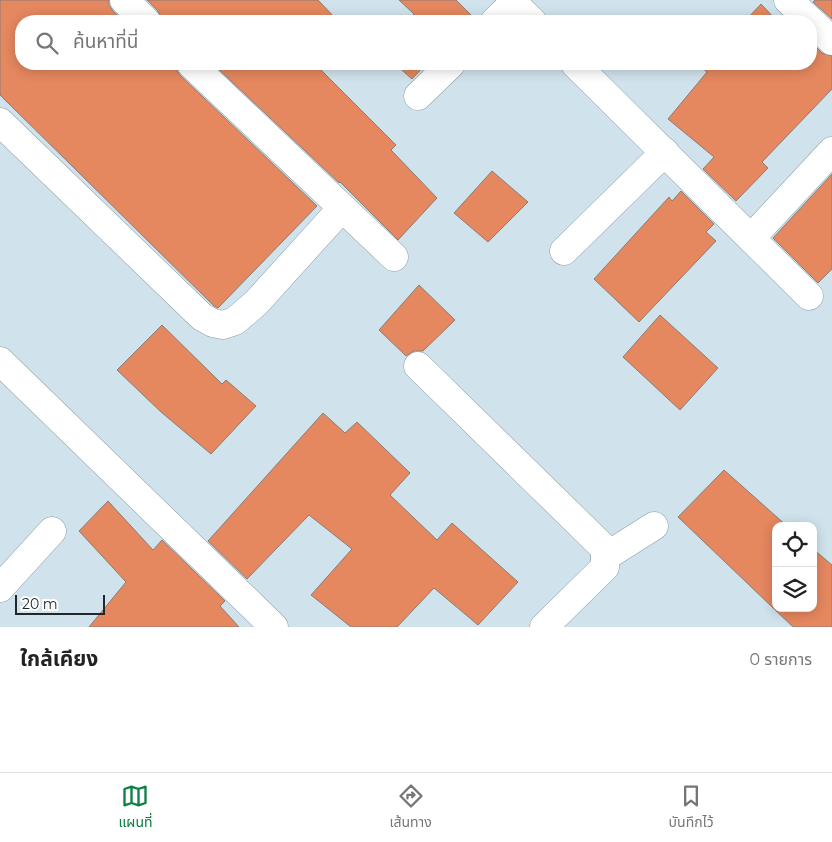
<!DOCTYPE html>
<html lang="th">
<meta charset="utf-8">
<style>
:root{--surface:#fff;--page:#f6f6f6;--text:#222;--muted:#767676;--line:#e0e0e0;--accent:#0b8043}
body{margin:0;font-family:Montserrat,"Noto Sans Thai",sans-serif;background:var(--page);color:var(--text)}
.controls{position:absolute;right:15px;bottom:15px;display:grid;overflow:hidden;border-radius:10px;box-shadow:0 2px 12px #0003}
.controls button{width:45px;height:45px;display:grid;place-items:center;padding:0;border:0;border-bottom:1px solid var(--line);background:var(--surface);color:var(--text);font:25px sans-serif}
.scale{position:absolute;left:15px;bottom:12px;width:90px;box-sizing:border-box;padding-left:5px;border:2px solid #21282b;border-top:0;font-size:14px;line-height:18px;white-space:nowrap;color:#21282b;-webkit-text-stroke:4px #fff;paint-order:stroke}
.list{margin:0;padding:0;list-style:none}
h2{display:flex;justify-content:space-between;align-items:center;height:65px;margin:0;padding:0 20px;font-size:21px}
h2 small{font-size:16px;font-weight:400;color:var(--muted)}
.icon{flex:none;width:28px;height:28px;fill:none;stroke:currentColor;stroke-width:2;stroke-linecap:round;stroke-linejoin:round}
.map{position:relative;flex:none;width:832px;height:627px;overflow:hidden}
.search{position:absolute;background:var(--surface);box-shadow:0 2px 12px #0003;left:15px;right:15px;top:15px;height:55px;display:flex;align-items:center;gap:12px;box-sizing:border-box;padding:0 18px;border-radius:20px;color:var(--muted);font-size:19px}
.sheet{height:145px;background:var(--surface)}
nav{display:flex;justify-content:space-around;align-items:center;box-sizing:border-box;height:70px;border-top:1px solid var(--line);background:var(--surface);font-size:14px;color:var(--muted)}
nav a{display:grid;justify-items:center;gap:2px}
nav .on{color:var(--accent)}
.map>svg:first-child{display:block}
.building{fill:#e5875f;stroke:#8d7c75}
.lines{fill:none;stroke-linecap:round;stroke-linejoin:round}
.minor-casing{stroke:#8d9fa7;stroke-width:29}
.minor{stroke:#fff;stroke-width:28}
</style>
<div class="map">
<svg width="832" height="627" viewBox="0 0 832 627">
<rect width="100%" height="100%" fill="#d0e3ec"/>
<g class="building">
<polygon points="0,0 109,0 109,5 113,11 124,21 21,21 21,64 176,64 176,69 180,75 317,206 218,308 214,306 0,95"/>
<polygon points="147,0 318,0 338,21 161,21 161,16 157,10"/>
<polygon points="399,0 456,0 471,15 466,21 408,21 414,14"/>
<polygon points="815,0 832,0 832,19 813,2"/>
<polygon points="761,4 777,21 745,21"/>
<polygon points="811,42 822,53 832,56 832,89 762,162 768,168 736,201 703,169 714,157 668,119 707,72 702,68 706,64 811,64"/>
<polygon points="213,64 315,64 396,145 391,150 437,198 398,240 340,182 339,183"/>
<polygon points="395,64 426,64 412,79"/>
<polygon points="492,171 528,202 488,242 454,213"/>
<polygon points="832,174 832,269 818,283 773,238"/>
<polygon points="681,191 714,224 706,232 716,241 639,322 594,279 669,197 672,201"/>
<polygon points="419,285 455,320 423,351 414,351 406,356 379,330"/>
<polygon points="660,315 718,368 680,410 623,357"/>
<polygon points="162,325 222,384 226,380 256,406 211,454 161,412 117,370"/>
<polygon points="323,413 345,433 357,422 410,473 390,495 437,540 452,523 518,582 478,625 434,588 397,627 351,627 311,595 352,549 309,515 247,579 208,541"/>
<polygon points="724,470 787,526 776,526 776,608 813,608 813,549 832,565 832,627 793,627 678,517"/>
<polygon points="108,501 153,550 162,540 225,601 220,606 239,627 89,627 126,582 79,531"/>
</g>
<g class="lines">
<defs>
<g id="minor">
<polyline points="124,0 146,21"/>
<polyline points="510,0 532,21"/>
<polyline points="788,0 811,21"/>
<polyline points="495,21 517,0"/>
<polyline points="811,21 832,41"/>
<polyline points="191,64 394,257"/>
<polyline points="575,64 809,296"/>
<polyline points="418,96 451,64"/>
<polyline points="0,122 202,317 213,323 223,325 235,321 256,303 342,208"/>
<polyline points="751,238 832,151"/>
<polyline points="564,251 665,152"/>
<polyline points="0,361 274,627"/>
<polyline points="418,366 605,549 605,567 544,627"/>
<polyline points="605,557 654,526"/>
<polyline points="0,588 52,531"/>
</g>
</defs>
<use href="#minor" class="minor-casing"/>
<use href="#minor" class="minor"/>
</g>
</svg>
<div class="controls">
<button><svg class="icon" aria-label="locate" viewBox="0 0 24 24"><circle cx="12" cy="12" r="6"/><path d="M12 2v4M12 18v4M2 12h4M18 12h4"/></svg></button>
<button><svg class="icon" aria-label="layers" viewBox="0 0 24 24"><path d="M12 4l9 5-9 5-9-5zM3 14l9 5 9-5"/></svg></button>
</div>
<div class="scale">20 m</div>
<div class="search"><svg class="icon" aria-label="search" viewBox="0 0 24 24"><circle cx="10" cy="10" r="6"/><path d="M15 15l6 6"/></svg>ค้นหาที่นี่</div>
</div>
<section class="sheet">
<h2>ใกล้เคียง<small>0 รายการ</small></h2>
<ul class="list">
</ul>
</section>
<nav>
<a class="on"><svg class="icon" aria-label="map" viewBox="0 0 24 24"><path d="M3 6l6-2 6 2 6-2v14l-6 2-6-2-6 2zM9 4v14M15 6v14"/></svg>แผนที่</a>
<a><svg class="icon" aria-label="directions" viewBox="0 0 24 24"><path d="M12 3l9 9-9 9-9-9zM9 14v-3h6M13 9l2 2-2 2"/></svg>เส้นทาง</a>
<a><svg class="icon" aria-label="saved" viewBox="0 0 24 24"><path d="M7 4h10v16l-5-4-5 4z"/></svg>บันทึกไว้</a>
</nav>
